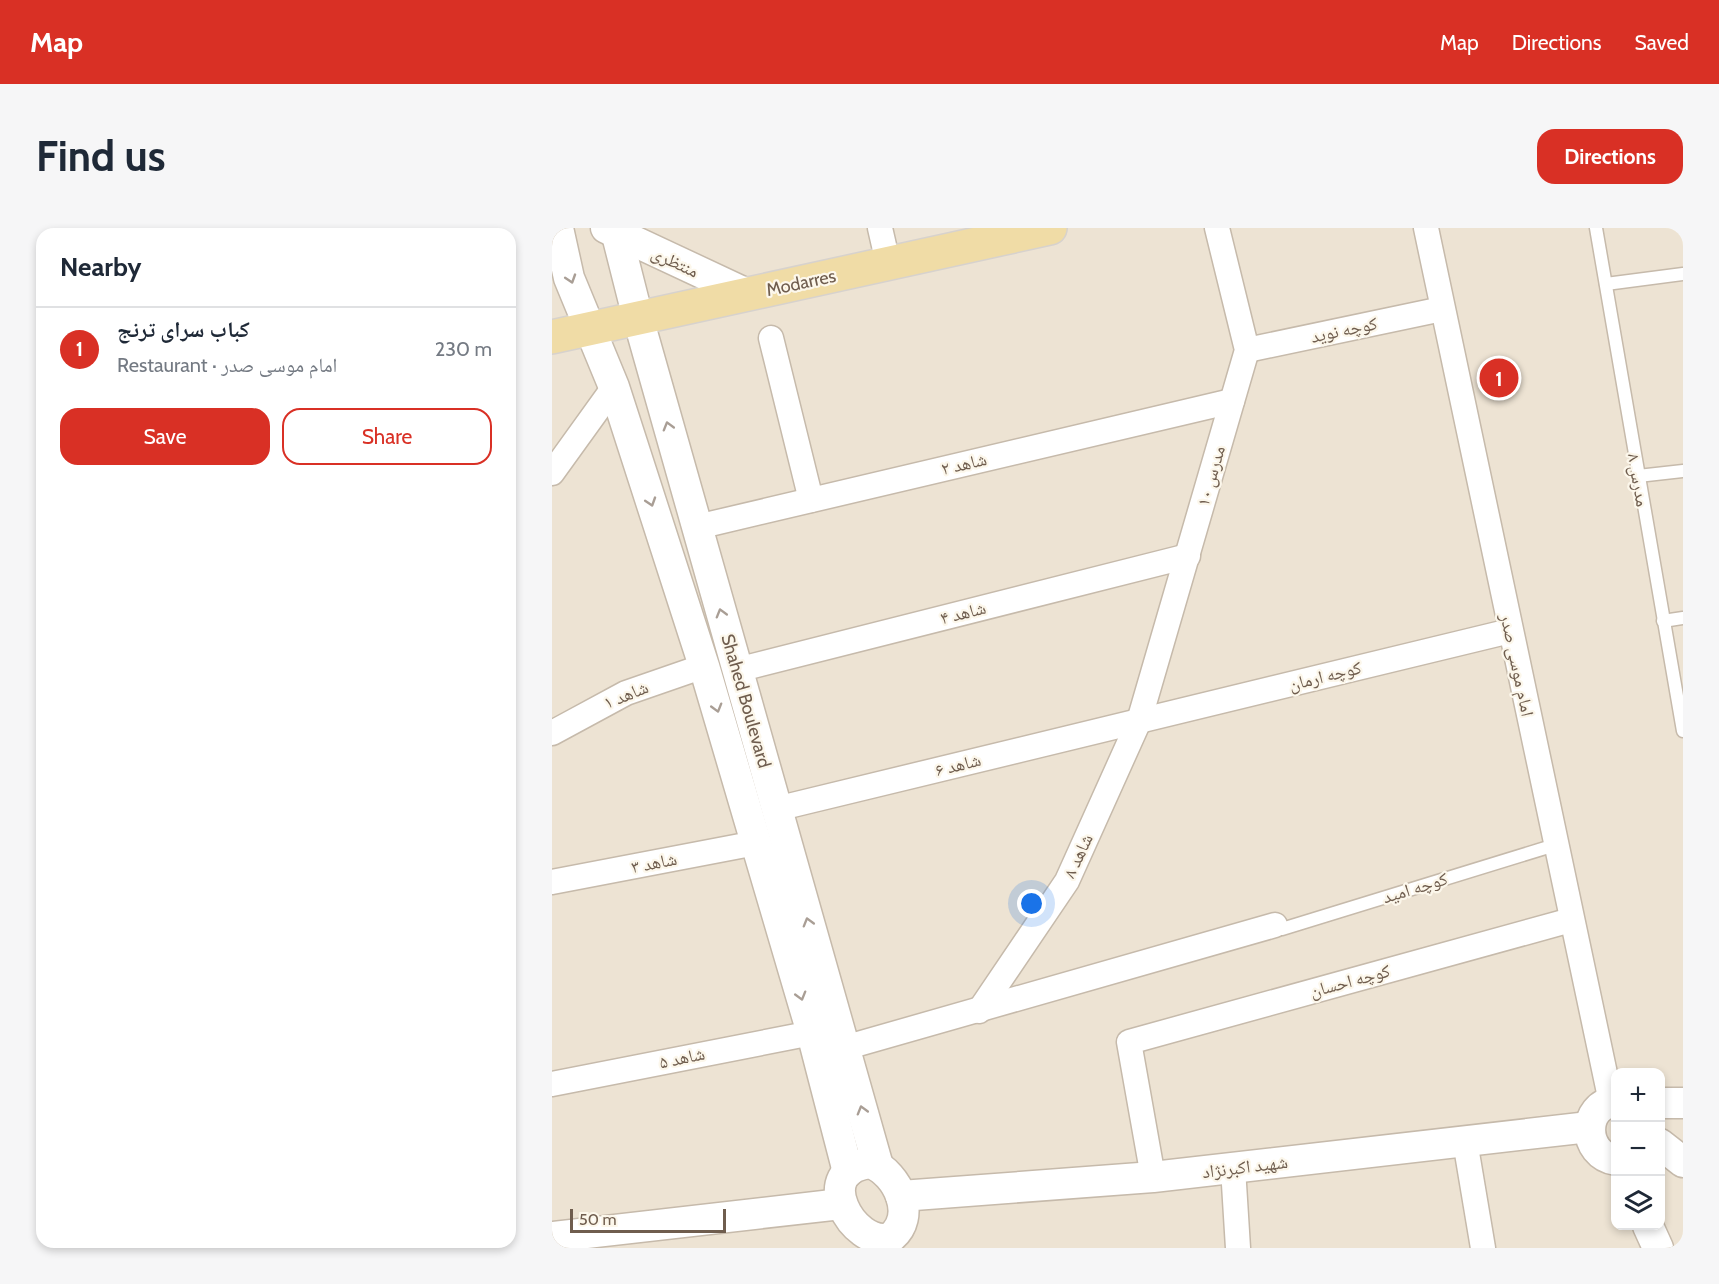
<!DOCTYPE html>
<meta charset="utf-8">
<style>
:root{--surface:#fff;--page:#f6f6f7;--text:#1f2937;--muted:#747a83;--line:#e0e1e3;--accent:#d93025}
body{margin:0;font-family:Cabin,"Noto Naskh Arabic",sans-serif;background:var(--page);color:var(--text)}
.controls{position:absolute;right:18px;bottom:18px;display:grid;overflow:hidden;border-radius:12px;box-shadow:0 3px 9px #0003}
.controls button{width:54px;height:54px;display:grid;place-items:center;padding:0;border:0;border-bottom:2px solid var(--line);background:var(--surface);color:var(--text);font:30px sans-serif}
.scale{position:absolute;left:18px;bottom:15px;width:156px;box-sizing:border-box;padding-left:6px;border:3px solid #6f5d4e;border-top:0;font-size:16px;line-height:21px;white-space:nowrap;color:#6f5d4e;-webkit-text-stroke:4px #fcf7eb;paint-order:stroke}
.you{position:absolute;left:480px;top:676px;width:21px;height:21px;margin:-15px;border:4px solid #fff;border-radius:50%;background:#1a73e8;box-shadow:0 0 0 9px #1a73e833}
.badge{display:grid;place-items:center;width:39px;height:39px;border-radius:50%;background:var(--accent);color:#fff;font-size:20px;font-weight:700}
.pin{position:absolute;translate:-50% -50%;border:3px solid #fff;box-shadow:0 2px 6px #0006}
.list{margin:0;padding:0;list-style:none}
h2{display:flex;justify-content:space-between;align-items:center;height:78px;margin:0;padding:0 24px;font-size:26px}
h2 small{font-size:20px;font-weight:400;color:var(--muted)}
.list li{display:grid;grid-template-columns:39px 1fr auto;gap:18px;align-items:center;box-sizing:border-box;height:84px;padding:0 24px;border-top:2px solid var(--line)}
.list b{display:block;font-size:22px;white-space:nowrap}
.list p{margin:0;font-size:20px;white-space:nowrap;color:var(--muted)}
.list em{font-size:20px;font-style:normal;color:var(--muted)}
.actions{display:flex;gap:12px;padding:18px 24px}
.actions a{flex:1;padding:14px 0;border:2px solid var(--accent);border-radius:18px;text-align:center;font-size:21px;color:var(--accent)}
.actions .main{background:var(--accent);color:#fff}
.icon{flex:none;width:33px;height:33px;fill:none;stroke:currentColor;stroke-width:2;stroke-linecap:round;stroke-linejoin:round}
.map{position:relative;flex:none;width:1131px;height:1020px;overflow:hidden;border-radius:18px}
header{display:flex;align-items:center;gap:36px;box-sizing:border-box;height:84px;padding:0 30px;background:var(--accent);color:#fff}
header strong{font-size:28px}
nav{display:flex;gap:33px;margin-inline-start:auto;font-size:21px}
.intro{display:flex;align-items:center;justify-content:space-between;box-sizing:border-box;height:144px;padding:0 36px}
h1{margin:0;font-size:42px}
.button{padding:15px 27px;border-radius:18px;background:var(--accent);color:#fff;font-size:21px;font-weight:700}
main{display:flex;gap:36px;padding:0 36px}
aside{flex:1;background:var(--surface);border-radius:18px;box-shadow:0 3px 9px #0003}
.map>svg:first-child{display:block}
.residential{fill:#ede3d3;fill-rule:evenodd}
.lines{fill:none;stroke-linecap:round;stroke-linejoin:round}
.service-casing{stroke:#c6baab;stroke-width:15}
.minor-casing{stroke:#c6baab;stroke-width:27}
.tertiary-casing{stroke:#c6baab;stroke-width:33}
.primary-casing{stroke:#d7d2cd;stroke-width:36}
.service{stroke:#fff;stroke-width:12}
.minor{stroke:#fff;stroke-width:24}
.tertiary{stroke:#fff;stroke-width:30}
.primary{stroke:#f0dca6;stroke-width:33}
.oneway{stroke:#a99e95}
.labels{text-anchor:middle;stroke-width:4.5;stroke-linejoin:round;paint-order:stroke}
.street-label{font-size:18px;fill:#6f5d4e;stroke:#fcf7eb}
</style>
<header>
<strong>Map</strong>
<nav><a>Map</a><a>Directions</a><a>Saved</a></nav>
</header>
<div class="intro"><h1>Find us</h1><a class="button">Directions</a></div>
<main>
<aside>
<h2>Nearby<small></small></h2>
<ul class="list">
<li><span class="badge">1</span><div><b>کباب سرای ترنج</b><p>Restaurant · امام موسی صدر</p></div><em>230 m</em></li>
</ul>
<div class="actions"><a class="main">Save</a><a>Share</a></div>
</aside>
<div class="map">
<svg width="1131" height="1020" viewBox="0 0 1131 1020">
<rect width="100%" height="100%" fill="#f9f3e5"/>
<path class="residential" d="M0 0H1131V1020H0ZM1064 844H1108V998H1064Z"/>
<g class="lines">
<defs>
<g id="service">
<polyline points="1044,0 1131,503"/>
<polyline points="1054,56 1131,46"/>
<polyline points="1086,248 1131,243"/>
<polyline points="1111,393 1131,390"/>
<polyline points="723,697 730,701 1003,617"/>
</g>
<g id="minor">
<polyline points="328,0 336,35"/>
<polyline points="874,0 1059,874"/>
<polyline points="219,110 259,272"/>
<polyline points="695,122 890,81"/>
<polyline points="0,245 62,159"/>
<polyline points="145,299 680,173"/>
<polyline points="185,442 636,328"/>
<polyline points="0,505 74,465 152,438"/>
<polyline points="224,581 958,403"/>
<polyline points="0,654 204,615"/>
<polyline points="427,783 515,653 587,493 695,122 665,0"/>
<polyline points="292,820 723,697"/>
<polyline points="0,856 260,805"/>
<polyline points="913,913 931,1020"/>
<polyline points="681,940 686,1020"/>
<polyline points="601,949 577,814 1019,692"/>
</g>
<g id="tertiary">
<polyline points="6,0 17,50 62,159 152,438 260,805 296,944"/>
<polyline points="54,0 195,66"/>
<polyline points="65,7 86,90 326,938"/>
<path d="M1064 873C1029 877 1030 927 1064 932"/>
<polyline points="1108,875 1131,875"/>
<polyline points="1108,916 1131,934"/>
<path d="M319 935C346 946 366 989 338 1010 301 1020 257 941 319 935Z"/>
<polyline points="349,968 601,949 1037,899"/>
<polyline points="1096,998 1106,1020"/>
<polyline points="0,1009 289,976"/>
</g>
<polyline id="primary" points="0,109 498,0"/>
</defs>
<use href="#service" class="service-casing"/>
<use href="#minor" class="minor-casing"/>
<use href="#tertiary" class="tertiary-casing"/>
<use href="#primary" class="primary-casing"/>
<use href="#service" class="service"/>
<use href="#minor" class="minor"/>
<use href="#tertiary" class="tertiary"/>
<use href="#primary" class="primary"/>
</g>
<defs><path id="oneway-chevron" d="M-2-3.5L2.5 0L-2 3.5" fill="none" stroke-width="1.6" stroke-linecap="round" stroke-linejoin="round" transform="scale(1.5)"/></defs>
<g class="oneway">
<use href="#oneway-chevron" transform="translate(19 51) rotate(72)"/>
<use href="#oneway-chevron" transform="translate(116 198) rotate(-106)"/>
<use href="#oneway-chevron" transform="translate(99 274) rotate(72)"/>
<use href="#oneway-chevron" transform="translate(169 385) rotate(-106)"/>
<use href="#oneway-chevron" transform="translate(165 480) rotate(74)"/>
<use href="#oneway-chevron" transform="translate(256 694) rotate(-106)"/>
<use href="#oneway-chevron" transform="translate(249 768) rotate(74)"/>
<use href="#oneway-chevron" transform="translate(310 882) rotate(-106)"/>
</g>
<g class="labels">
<g class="street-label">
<text transform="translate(123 34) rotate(25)" y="6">منتظری</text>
<text transform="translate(249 55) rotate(-12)" y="6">Modarres</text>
<text transform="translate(792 102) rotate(-12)" y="6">کوچه نوید</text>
<text transform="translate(412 236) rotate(-13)" y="6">شاهد ۲</text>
<text transform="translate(659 248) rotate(-74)" y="6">مدرس ۱۰</text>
<text transform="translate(1086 252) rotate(80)" y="6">مدرس ۸</text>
<text transform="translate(411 385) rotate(-14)" y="6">شاهد ۴</text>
<text transform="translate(965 437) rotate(78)" y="6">امام موسی صدر</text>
<text transform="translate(773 448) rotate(-14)" y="6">کوچه ارمان</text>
<text transform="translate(74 467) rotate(-22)" y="6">شاهد ۱</text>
<text transform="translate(194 473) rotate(74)" y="6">Shahed Boulevard</text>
<text transform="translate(406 537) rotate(-14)" y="6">شاهد ۶</text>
<text transform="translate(526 628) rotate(-65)" y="6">شاهد ۸</text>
<text transform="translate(102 635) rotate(-11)" y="6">شاهد ۳</text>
<text transform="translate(863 660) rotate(-17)" y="6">کوچه امید</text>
<text transform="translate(798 753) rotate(-15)" y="6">کوچه احسان</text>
<text transform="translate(130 830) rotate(-12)" y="6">شاهد ۵</text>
<text transform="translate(693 939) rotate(-7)" y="6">شهید اکبرنژاد</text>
</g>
</g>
</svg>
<div class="controls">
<button>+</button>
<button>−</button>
<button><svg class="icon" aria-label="layers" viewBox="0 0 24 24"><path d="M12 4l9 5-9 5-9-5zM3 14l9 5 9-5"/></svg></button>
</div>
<div class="scale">50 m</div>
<div class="you"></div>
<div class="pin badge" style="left:947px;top:150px">1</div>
</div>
</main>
